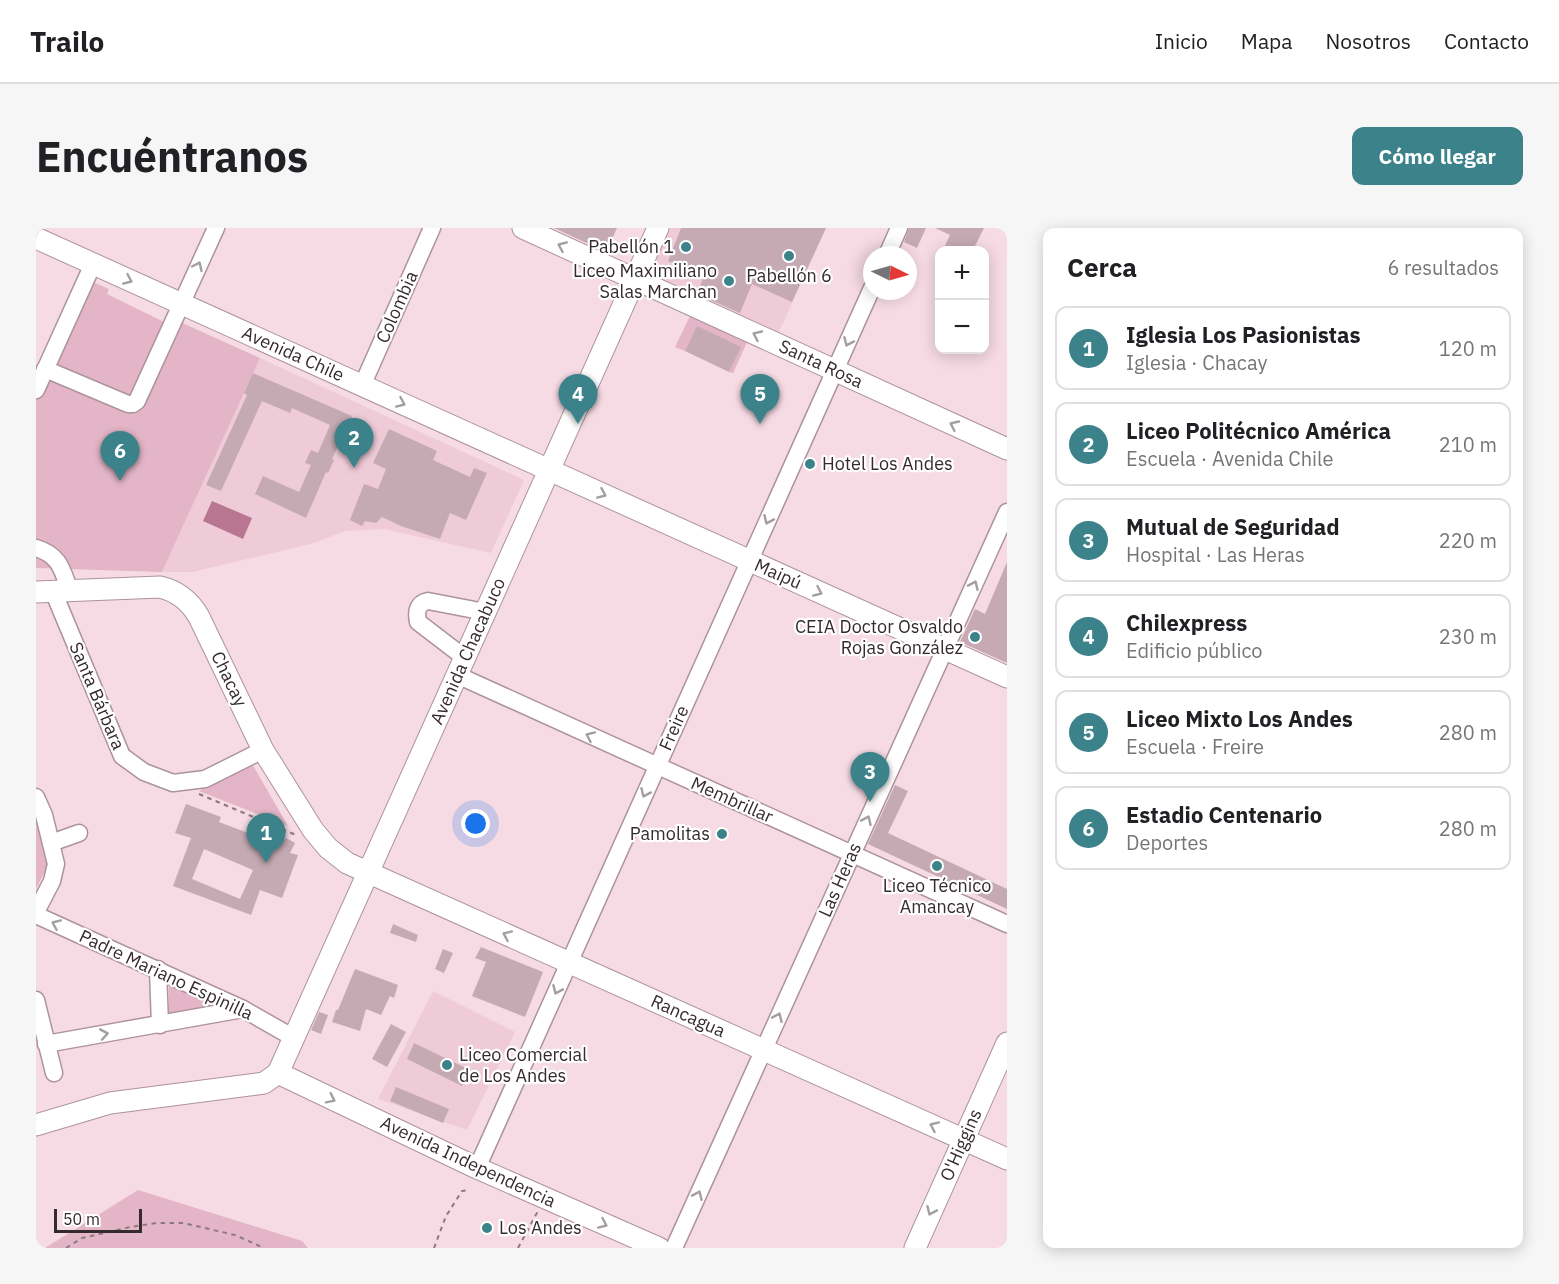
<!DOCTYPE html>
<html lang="es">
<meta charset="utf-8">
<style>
:root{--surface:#fff;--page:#f6f6f6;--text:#202124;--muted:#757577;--line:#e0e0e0;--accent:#3b828a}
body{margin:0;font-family:"IBM Plex Sans",sans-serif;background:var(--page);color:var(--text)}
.controls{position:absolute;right:18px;top:18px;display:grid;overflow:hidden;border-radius:12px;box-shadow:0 3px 15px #0003}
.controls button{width:54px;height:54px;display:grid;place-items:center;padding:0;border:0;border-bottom:2px solid var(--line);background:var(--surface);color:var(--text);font:30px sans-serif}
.compass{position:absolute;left:827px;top:18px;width:54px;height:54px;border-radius:50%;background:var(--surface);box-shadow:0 3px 15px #0003;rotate:95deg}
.scale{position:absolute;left:18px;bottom:15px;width:88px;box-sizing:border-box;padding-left:6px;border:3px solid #352a2e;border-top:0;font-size:16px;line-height:21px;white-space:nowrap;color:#352a2e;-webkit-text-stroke:4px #fff;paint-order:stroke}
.you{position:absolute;left:440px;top:596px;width:21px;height:21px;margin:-15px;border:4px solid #fff;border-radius:50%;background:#1a73e8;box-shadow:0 0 0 9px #1a73e833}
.badge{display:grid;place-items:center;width:39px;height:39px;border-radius:50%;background:var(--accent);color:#fff;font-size:20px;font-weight:700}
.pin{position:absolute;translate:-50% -50px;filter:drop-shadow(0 2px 3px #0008)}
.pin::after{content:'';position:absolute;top:32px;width:21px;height:18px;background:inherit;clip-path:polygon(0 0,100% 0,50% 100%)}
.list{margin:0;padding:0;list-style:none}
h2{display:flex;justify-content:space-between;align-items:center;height:78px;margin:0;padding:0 24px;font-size:26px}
h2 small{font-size:20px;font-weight:400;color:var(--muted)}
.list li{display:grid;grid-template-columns:39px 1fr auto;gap:18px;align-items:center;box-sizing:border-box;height:84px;margin:0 12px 12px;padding:0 12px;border:2px solid var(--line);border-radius:12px}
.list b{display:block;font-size:22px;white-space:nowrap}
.list p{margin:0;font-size:20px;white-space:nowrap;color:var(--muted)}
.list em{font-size:20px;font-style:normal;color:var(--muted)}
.map{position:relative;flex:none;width:971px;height:1020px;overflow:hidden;border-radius:12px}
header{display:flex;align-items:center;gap:36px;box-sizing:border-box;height:84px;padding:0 30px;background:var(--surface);border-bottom:2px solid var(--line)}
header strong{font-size:28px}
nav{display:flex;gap:33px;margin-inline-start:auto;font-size:21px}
.intro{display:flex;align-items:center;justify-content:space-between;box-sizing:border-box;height:144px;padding:0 36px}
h1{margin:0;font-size:42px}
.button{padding:15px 27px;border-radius:12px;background:var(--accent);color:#fff;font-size:21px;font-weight:700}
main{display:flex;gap:36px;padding:0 36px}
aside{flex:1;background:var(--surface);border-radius:12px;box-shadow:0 3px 15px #0003}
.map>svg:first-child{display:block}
.built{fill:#efcbd8}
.green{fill:#e3b5c6}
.water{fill:#b87690}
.building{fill:#c5aab3;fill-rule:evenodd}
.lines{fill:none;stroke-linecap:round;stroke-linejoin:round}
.minor-casing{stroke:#ad939c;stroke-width:19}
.major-casing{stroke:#ad939c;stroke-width:23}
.path{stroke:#8c7980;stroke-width:2;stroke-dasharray:4.5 4.5;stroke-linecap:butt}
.minor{stroke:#fff;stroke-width:16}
.major{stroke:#fff;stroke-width:21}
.oneway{stroke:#a49fa1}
.poi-dot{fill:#3b828a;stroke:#fff;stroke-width:2}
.labels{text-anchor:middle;stroke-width:4.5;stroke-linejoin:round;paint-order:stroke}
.poi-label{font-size:18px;fill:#352a2e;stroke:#fff;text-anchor:end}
.street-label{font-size:18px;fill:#352a2e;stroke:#fff}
</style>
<header>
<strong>Trailo</strong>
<nav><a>Inicio</a><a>Mapa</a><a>Nosotros</a><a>Contacto</a></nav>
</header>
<div class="intro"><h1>Encuéntranos</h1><a class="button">Cómo llegar</a></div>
<main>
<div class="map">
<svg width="971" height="1020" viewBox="0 0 971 1020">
<rect width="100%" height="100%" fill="#f6dae4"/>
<g class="built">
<polygon points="627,0 790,0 741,108 606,47"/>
<polygon points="224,130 488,252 455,325 348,301 309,303 275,316 156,344 126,344"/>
<polygon points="397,763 479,804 431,902 342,871"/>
</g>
<g class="green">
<polygon points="52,52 73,61 71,66 130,95 133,89 224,130 126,344 0,340 0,165"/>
<polygon points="654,88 711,114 697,145 693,144 704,119 661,99 649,123 639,119"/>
<polygon points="215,534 252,598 163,563"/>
<polygon points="0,585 13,635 0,661"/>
<polygon points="133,756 179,778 133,788"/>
<polygon points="102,962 266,1013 272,1020 9,1020"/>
</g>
<polygon class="water" points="176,273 216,290 207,311 167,293"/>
<g class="building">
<polygon points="518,0 581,0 570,24"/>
<polygon points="645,0 790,0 756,74 716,56 704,85 661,66 668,48 632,33"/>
<polygon points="873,0 890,0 881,20 868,14"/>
<polygon points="899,0 948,0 937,22 907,22 914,7"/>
<polygon points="661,98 705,119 693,144 649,123"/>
<polygon points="217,145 316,188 296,231 298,232 292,245 290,244 270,290 219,266 227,248 263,264 275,237 269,235 275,222 282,225 294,197 256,180 254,185 226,173 185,263 170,257 211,167 208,165"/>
<polygon points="353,201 401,223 397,232 434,249 438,240 451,245 430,292 414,285 404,311 365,298 346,289 340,295 329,293 326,298 314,292 328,256 342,261 350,241 337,235"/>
<polygon points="971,334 971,435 924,414 939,381 949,386"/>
<polygon points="859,557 872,563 852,605 971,661 971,681 832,616"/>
<path d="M150 576 185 589 183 594 244 617 250 610 259 615 254 625 262 627 246 670 224 662 215 687 137 658 155 610 139 605ZM168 621 217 642 204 671 156 651Z"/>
<polygon points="357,696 382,707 380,714 354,705"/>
<polygon points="445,719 507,744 489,789 436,768 450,734 439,730"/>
<polygon points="407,721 417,725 408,745 399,741"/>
<polygon points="319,741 362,757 358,770 354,768 345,787 330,781 324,803 296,794 300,782 302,782"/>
<polygon points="283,784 292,787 285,806 275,802"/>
<polygon points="355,796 370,804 351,839 336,831"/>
<polygon points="378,815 434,842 426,858 371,831"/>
<polygon points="360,859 413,881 407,895 354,873"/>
</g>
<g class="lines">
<defs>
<g id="minor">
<polyline points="851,27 863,0"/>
<polyline points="9,141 92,176 97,176 101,173 180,0"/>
<polyline points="326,158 396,0"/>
<polyline points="0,162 57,36"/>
<path d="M0 320C24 327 26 342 34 363"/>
<polyline points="17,363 86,528 108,544 137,555 169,551 227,522"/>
<path d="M429 430 382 394C380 384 381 375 392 373L449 384"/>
<polyline points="421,447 971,696"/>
<polyline points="0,569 8,587 20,636 16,653 0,684"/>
<polyline points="15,615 43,605"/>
<polyline points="0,687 207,781 258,810"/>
<polyline points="122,741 124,797"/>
<polyline points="0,772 18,845"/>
<polyline points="10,816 207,781"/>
<polyline points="441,940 836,60"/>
<polyline points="638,1020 971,284"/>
</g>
<g id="major">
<polyline points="487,0 971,221"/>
<polyline points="0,10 971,449"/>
<path d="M0 364 124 359C141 363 154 373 163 389L227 522 277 602 292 620 311 635 971 931"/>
<polyline points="242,845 622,0"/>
<polyline points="242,845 441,940 623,1020"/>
<polyline points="0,897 74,875 228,855 242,845"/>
<polyline points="879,1020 971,815"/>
</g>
</defs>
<use href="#minor" class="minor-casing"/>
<use href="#major" class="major-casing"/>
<g class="path">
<polyline points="163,566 260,607"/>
<polyline points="30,1020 46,1010 94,999 121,995 147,995 199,1007 228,1020"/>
<polyline points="398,1020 410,988 426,963 434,962"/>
<polyline points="482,1020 502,983"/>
</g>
<use href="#minor" class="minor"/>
<use href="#major" class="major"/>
</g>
<defs><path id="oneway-chevron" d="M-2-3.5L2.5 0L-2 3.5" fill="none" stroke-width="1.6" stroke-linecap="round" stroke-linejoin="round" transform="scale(1.5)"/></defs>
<g class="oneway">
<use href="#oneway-chevron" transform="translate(526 18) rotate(-156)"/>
<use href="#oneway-chevron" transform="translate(162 38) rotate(-65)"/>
<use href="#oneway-chevron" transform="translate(92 52) rotate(24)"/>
<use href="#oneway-chevron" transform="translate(721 107) rotate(-155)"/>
<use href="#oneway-chevron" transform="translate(812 114) rotate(114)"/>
<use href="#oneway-chevron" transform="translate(365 175) rotate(24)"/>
<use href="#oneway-chevron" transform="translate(918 197) rotate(-155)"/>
<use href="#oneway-chevron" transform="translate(566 266) rotate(24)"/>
<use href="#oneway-chevron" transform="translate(732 292) rotate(114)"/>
<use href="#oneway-chevron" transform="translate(938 357) rotate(-66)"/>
<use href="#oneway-chevron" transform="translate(782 364) rotate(24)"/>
<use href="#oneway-chevron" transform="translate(554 508) rotate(-156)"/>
<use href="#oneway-chevron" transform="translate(609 565) rotate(114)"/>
<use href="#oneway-chevron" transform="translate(831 592) rotate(-66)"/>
<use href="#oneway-chevron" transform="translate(20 696) rotate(-156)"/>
<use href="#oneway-chevron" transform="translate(471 707) rotate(-156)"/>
<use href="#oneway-chevron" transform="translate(521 762) rotate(114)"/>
<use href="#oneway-chevron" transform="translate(742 789) rotate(-66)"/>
<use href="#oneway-chevron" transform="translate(68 806) rotate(-10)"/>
<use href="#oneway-chevron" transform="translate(295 871) rotate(26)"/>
<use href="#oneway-chevron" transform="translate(898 898) rotate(-156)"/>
<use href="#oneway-chevron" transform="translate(662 967) rotate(-66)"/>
<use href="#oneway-chevron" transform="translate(895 983) rotate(114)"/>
<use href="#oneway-chevron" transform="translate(567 996) rotate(24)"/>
</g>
<g class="poi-dot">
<circle cx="650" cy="19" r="6"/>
<circle cx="753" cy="28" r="6"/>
<circle cx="693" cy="53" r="6"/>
<circle cx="774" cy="236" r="6"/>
<circle cx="939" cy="409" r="6"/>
<circle cx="686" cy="606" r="6"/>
<circle cx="901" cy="638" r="6"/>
<circle cx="411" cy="837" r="6"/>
<circle cx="451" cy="1000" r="6"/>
</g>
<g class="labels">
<g class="poi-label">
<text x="638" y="25">Pabellón 1</text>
<text x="681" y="49">Liceo Maximiliano<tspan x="681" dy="21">Salas Marchan</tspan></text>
<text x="753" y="54" text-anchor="middle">Pabellón 6</text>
<text x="786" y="242" text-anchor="start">Hotel Los Andes</text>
<text x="927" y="405">CEIA Doctor Osvaldo<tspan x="927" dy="21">Rojas González</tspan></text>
<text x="674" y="612">Pamolitas</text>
<text x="901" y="664" text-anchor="middle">Liceo Técnico<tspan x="901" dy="21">Amancay</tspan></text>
<text x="423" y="833" text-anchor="start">Liceo Comercial<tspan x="423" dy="21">de Los Andes</tspan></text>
<text x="463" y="1006" text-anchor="start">Los Andes</text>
</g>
<g class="street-label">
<text transform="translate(361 79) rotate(-66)" y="6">Colombia</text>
<text transform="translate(257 126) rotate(24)" y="6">Avenida Chile</text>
<text transform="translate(785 136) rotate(25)" y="6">Santa Rosa</text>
<text transform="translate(742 346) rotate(24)" y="6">Maipú</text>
<text transform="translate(432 423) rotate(-66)" y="6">Avenida Chacabuco</text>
<text transform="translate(193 451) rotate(64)" y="6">Chacay</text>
<text transform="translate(61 468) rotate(67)" y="6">Santa Bárbara</text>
<text transform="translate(638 500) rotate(-66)" y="6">Freire</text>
<text transform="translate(696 572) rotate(24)" y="6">Membrillar</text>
<text transform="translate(804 652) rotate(-66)" y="6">Las Heras</text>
<text transform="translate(130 747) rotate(25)" y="6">Padre Mariano Espinilla</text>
<text transform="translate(652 788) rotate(24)" y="6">Rancagua</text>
<text transform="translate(925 917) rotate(-66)" y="6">O'Higgins</text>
<text transform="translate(432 934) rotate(25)" y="6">Avenida Independencia</text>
</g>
</g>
</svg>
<div class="controls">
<button>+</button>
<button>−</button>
</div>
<svg class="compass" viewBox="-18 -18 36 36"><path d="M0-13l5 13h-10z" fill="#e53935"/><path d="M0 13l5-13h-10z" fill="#757577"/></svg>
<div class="scale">50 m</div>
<div class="you"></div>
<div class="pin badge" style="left:230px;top:635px">1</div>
<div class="pin badge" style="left:318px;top:240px">2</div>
<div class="pin badge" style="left:834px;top:574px">3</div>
<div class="pin badge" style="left:542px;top:196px">4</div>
<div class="pin badge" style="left:724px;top:196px">5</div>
<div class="pin badge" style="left:84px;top:253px">6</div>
</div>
<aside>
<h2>Cerca<small>6 resultados</small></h2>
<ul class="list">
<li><span class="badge">1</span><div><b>Iglesia Los Pasionistas</b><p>Iglesia · Chacay</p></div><em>120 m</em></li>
<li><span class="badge">2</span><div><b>Liceo Politécnico América</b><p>Escuela · Avenida Chile</p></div><em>210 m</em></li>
<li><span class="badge">3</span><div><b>Mutual de Seguridad</b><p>Hospital · Las Heras</p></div><em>220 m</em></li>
<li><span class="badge">4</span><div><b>Chilexpress</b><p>Edificio público</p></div><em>230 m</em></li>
<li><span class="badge">5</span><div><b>Liceo Mixto Los Andes</b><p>Escuela · Freire</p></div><em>280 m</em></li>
<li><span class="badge">6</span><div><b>Estadio Centenario</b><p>Deportes</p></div><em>280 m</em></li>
</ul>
</aside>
</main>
